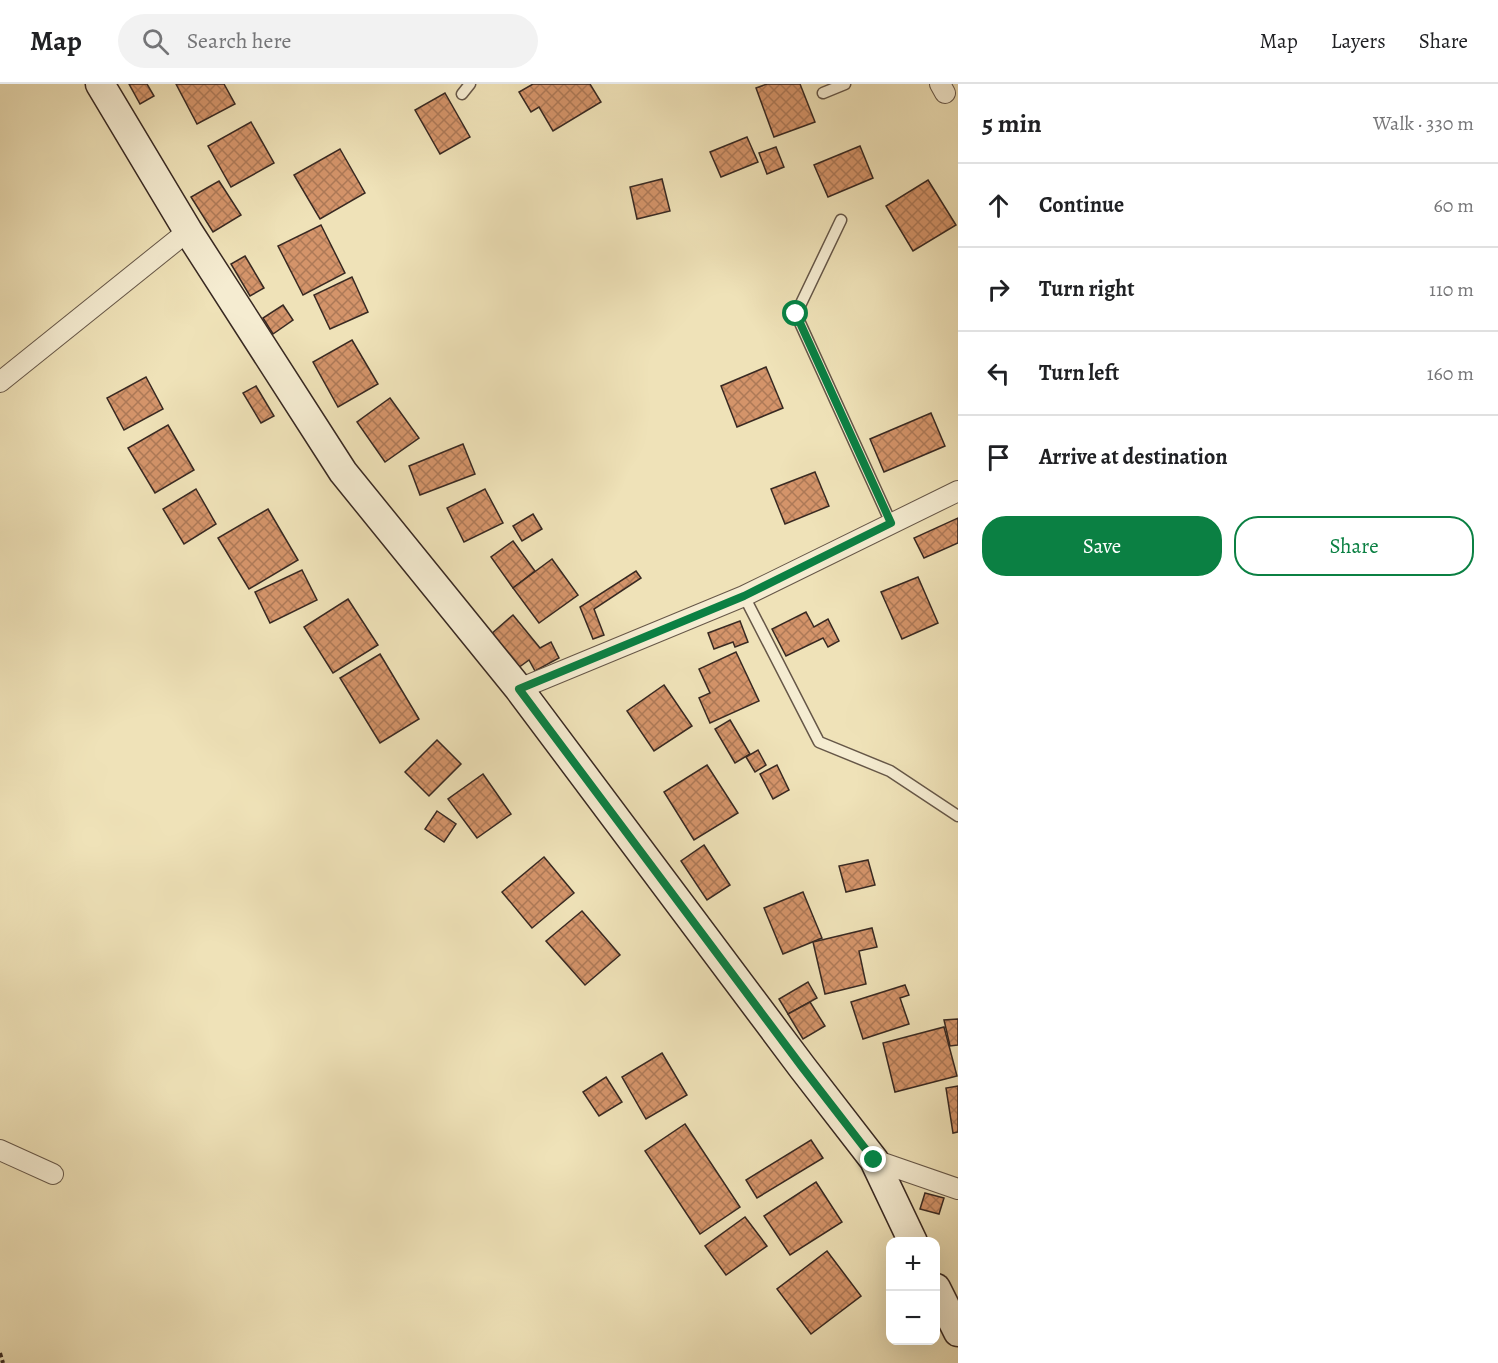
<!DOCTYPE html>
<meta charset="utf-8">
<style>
:root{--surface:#fff;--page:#f2f2f2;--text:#202124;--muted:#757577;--line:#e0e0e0;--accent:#0b8043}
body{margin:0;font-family:Alegreya,serif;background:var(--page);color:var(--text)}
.controls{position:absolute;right:18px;bottom:18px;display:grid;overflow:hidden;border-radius:12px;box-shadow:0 6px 24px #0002}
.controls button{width:54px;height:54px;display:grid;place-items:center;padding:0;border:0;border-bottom:2px solid var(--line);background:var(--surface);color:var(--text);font:30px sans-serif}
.stop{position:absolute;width:18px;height:18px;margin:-14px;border:4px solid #0b8043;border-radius:50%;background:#fff}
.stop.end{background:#0b8043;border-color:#fff;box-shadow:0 2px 6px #0008}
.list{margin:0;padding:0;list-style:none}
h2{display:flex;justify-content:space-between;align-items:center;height:78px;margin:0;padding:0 24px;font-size:26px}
h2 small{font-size:20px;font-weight:400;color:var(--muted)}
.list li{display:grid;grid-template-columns:39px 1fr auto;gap:18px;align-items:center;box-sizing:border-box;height:84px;padding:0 24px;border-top:2px solid var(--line)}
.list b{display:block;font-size:22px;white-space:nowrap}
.list em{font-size:20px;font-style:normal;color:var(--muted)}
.actions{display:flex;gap:12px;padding:18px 24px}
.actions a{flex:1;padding:14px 0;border:2px solid var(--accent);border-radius:24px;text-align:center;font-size:21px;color:var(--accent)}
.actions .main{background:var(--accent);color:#fff}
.icon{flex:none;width:33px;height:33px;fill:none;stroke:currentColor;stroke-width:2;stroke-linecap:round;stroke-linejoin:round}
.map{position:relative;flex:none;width:958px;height:1279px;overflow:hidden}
header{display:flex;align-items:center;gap:36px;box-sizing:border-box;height:84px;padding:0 30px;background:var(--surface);border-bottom:2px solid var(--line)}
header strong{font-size:28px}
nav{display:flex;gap:33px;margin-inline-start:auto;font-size:21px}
.search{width:420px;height:54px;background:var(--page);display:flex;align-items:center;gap:15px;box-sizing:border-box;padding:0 21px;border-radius:33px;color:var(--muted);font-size:22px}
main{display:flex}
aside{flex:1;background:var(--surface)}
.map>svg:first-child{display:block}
.building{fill:url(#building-cross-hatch);stroke:#382922;stroke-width:1.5}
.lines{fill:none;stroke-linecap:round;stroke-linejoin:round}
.service-casing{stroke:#665748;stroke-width:13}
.minor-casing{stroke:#665748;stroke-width:22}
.secondary-casing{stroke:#382922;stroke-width:31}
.path{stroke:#382922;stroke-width:4;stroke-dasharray:4.5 3;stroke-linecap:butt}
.service{stroke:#f5ecd1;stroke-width:10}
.minor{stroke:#f5ecd1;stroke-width:20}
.secondary{stroke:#f5ecd1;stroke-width:28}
.route{stroke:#0b8043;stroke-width:8}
</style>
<header>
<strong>Map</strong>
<div class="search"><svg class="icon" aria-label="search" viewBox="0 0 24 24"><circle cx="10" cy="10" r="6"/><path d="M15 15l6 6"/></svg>Search here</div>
<nav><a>Map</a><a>Layers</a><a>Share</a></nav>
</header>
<main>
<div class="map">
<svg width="958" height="1279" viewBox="0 0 958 1279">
<defs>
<pattern id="building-cross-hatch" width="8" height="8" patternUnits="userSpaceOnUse" patternTransform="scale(1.5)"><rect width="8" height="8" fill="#d4946a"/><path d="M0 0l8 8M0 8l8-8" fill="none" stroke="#ad7957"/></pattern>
</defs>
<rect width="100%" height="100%" fill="#efe2b8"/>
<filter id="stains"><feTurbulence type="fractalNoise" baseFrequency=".00333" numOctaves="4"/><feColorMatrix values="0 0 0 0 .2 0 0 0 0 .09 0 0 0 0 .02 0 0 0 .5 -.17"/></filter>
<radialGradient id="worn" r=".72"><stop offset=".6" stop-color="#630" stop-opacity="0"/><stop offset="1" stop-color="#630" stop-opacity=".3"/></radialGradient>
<g class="building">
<polygon points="129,0 147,0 154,12 140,20"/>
<polygon points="176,0 224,0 235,20 197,40"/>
<polygon points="533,0 590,0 601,18 553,47 539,23 531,28 519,8"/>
<polygon points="767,0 800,0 815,38 774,53 756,4"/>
<polygon points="445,9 470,53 440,70 415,26"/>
<polygon points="251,38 274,79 231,103 208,62"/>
<polygon points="747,53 758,78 721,93 710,68"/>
<polygon points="860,62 873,94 828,113 814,81"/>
<polygon points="776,63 784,83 767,90 759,69"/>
<polygon points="340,65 365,109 320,135 294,91"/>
<polygon points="662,95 670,127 637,135 630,103"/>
<polygon points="928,96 956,141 913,167 886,122"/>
<polygon points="219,97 241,131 213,148 191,113"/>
<polygon points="321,141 345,189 303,211 278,162"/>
<polygon points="245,172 264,204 250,212 231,180"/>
<polygon points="352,193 368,228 330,245 314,211"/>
<polygon points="283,221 293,236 273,250 263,234"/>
<polygon points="352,256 378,300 338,323 313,278"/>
<polygon points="766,283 783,324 737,343 721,302"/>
<polygon points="146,293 163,325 124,346 107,314"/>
<polygon points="256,302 274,332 261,339 243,309"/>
<polygon points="390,314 419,354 385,378 357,338"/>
<polygon points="931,329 945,362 884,388 870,355"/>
<polygon points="168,341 194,386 155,409 128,364"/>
<polygon points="463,360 475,390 420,411 409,382"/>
<polygon points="815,388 829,422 785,440 771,405"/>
<polygon points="196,405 216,440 184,460 163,425"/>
<polygon points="485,405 503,439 464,458 447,424"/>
<polygon points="268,425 298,476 249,505 218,454"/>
<polygon points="533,430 542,445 522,457 513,442"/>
<polygon points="958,434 958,459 924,474 914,454"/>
<polygon points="513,457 535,487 513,504 491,473"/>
<polygon points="552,475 578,511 539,539 513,504"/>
<polygon points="302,486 317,516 270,539 255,508"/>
<polygon points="636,487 641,494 594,525 604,551 593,555 580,523"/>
<polygon points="918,493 938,539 902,555 881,508"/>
<polygon points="348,515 378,561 333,589 304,543"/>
<polygon points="806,528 814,543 828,535 839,557 828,563 823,554 786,572 772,545"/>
<polygon points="513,531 540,564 551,558 559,574 535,587 529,576 518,584 490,551"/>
<polygon points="740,537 748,558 735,563 733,558 714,565 708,549"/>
<polygon points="736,568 759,617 710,639 699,614 710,609 699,585"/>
<polygon points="380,570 419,635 380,659 340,594"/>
<polygon points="664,601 692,642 654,667 627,627"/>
<polygon points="730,636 750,670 735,679 715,645"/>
<polygon points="437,656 461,680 429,712 405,688"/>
<polygon points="758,666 766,681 755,688 746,673"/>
<polygon points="707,681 738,729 694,756 664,708"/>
<polygon points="777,681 789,706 773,715 760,690"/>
<polygon points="483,690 511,730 477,754 448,715"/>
<polygon points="437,727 456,740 444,758 425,745"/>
<polygon points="704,761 730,801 707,816 681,777"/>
<polygon points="544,773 574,809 532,844 502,808"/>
<polygon points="868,776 875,801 846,808 839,782"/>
<polygon points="803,808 822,854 783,870 764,824"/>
<polygon points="582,827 620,871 585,901 546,857"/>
<polygon points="872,844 877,863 859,867 866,900 825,910 813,858"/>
<polygon points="808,898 817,914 788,930 779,915"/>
<polygon points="905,901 909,911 900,914 909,940 863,955 851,918"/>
<polygon points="810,918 825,942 803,955 788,930"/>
<polygon points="958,935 958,961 950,962 944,936"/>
<polygon points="944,943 957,992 895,1008 883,959"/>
<polygon points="662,969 687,1011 646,1035 622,993"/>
<polygon points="606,993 622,1018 599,1032 583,1008"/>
<polygon points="958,1002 958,1048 953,1049 946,1004"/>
<polygon points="685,1040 740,1123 700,1150 645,1067"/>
<polygon points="811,1056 823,1074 757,1114 746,1096"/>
<polygon points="816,1098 842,1138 790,1171 764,1132"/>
<polygon points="925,1109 944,1114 939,1130 920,1125"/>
<polygon points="745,1133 767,1162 726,1191 705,1162"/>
<polygon points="827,1167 861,1212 811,1250 777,1205"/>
</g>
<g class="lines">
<defs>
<g id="service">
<polyline points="823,9 845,0"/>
<polyline points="462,10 470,0"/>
<polyline points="841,136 796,230 891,439"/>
<polyline points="744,512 819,658 890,687 958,732"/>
</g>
<g id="minor">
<polyline points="940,0 945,9"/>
<polyline points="0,298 188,147"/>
<polyline points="519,605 744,512 958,407"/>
<polyline points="0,1066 53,1090"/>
<polyline points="874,1076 958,1105"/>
</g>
<g id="secondary">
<polyline points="100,0 188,147 343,388 519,605 802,983 874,1076 913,1158"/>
<polyline points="936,1204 958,1248"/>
</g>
</defs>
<use href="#service" class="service-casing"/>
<use href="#minor" class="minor-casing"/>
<use href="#secondary" class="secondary-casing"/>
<polyline class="path" points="0,1269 3,1279"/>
<use href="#service" class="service"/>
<use href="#minor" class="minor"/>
<use href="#secondary" class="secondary"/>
</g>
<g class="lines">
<polyline class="route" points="796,230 891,439 744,512 519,605 802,983 874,1076"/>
</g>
<rect width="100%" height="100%" filter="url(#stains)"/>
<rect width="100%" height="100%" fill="url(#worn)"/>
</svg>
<div class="controls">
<button>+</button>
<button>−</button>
</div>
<div class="stop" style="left:796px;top:230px"></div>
<div class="stop end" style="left:874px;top:1076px"></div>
</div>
<aside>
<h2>5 min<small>Walk · 330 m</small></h2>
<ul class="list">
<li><svg class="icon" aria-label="ahead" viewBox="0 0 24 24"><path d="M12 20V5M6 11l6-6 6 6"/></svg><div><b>Continue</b></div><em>60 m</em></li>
<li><svg class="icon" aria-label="right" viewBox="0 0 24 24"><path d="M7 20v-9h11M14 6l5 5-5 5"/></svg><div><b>Turn right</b></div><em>110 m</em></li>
<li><svg class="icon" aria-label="left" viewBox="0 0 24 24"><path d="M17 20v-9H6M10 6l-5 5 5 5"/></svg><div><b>Turn left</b></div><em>160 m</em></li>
<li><svg class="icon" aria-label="arrive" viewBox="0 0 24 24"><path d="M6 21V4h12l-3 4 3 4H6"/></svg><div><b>Arrive at destination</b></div></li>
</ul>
<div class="actions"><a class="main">Save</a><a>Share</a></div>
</aside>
</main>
